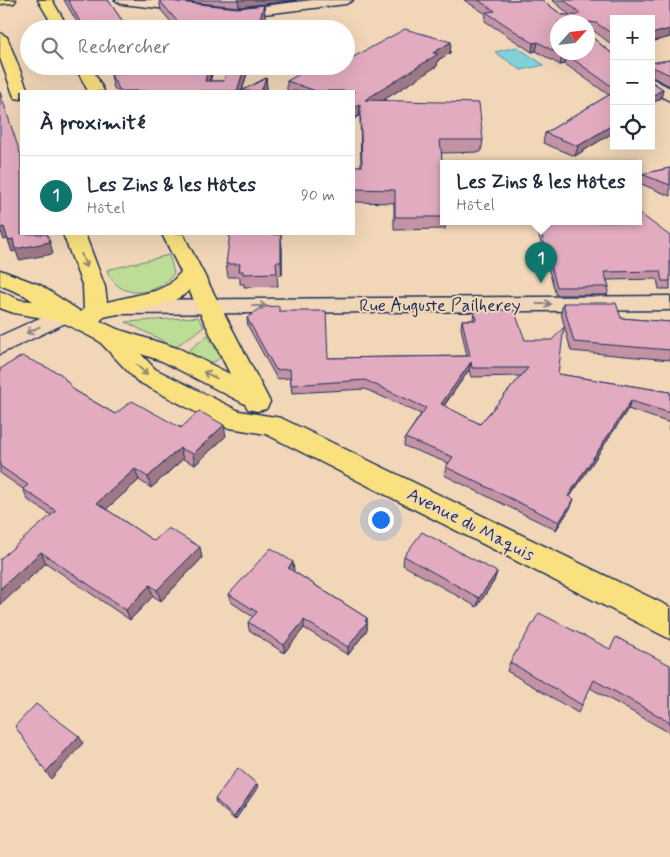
<!DOCTYPE html>
<html lang="fr">
<meta charset="utf-8">
<style>
:root{--surface:#fff;--page:#f2f2f3;--text:#1f2937;--muted:#747a83;--line:#e0e1e3;--accent:#0f766e}
body{margin:0;font-family:Mynerve,sans-serif;background:var(--page);color:var(--text)}
.controls{position:absolute;right:15px;top:15px;display:grid;overflow:hidden;border-radius:0px;box-shadow:0 5px 20px #0002}
.controls button{width:45px;height:45px;display:grid;place-items:center;padding:0;border:0;border-bottom:1px solid var(--line);background:var(--surface);color:var(--text);font:25px sans-serif}
.compass{position:absolute;left:550px;top:15px;width:45px;height:45px;border-radius:50%;background:var(--surface);box-shadow:0 5px 20px #0002;rotate:63deg}
.you{position:absolute;left:380px;top:519px;width:18px;height:18px;margin:-12px;border:4px solid #fff;border-radius:50%;background:#1a73e8;box-shadow:0 0 0 8px #1a73e833}
.badge{display:grid;place-items:center;width:32px;height:32px;border-radius:50%;background:var(--accent);color:#fff;font-size:16px;font-weight:700}
.pin{position:absolute;translate:-50% -41px;filter:drop-shadow(0 1px 2px #0008)}
.pin::after{content:'';position:absolute;top:26px;width:18px;height:15px;background:inherit;clip-path:polygon(0 0,100% 0,50% 100%)}
.popup{position:absolute;left:440px;top:160px;width:202px;height:65px;box-sizing:border-box;display:grid;place-content:center;border-radius:0px;background:var(--surface);filter:drop-shadow(0 1px 4px #0005);font-size:16px;white-space:nowrap;color:var(--muted)}
.popup b{font-size:19px;color:var(--text)}
.popup::after{content:'';position:absolute;left:50%;top:100%;margin-left:-10px;border:10px solid transparent;border-top-color:var(--surface)}
.list{margin:0;padding:0;list-style:none}
h2{display:flex;justify-content:space-between;align-items:center;height:65px;margin:0;padding:0 20px;font-size:21px}
h2 small{font-size:16px;font-weight:400;color:var(--muted)}
.list li{display:grid;grid-template-columns:32px 1fr auto;gap:15px;align-items:center;box-sizing:border-box;height:80px;padding:0 20px;border-top:1px solid var(--line)}
.list b{display:block;font-size:19px;white-space:nowrap}
.list p{margin:0;font-size:16px;white-space:nowrap;color:var(--muted)}
.list em{font-size:16px;font-style:normal;color:var(--muted)}
.icon{flex:none;width:28px;height:28px;fill:none;stroke:currentColor;stroke-width:2;stroke-linecap:round;stroke-linejoin:round}
.map{position:relative;flex:none;width:670px;height:857px;overflow:hidden}
.search{position:absolute;background:var(--surface);box-shadow:0 5px 20px #0002;left:20px;top:20px;width:335px;height:55px;display:flex;align-items:center;gap:12px;box-sizing:border-box;padding:0 18px;border-radius:28px;color:var(--muted);font-size:19px}
.panel{position:absolute;background:var(--surface);box-shadow:0 5px 20px #0002;left:20px;top:90px;width:335px;height:145px;border-radius:0px}
.map>svg:first-child{display:block}
.green{fill:#bddd96;stroke:#6c867a}
.water{fill:#80d1d9;stroke:#5890a8}
.lines{fill:none;stroke-linecap:round;stroke-linejoin:round}
.minor-casing{stroke:#1b2f5e;stroke-width:3}
.major-casing{stroke:#1b2f5e;stroke-width:3}
.minor{fill:#f1d6b8;fill-rule:evenodd}
.major{fill:#fae180;fill-rule:evenodd}
.wall{fill:#c393a5;stroke:#1b2f5e;fill-rule:evenodd}
.shaded-wall{fill:#9f7886;stroke:#1b2f5e}
.building{fill:#e3abc0;stroke:#1b2f5e;fill-rule:evenodd}
.oneway{stroke:#8a886f}
.oneway2{stroke:#86828b}
.labels{text-anchor:middle;stroke-width:4;stroke-linejoin:round;paint-order:stroke}
.street-label{font-size:18px;fill:#1b2f5e;stroke:#f1d6b8}
</style>
<div class="map">
<svg width="670" height="857" viewBox="0 0 670 857">
<rect width="100%" height="100%" fill="#f1d6b8"/>
<filter id="ink" filterUnits="userSpaceOnUse"><feTurbulence type="fractalNoise" baseFrequency=".02" numOctaves="2"/><feDisplacementMap in="SourceGraphic" scale="10" xChannelSelector="R" yChannelSelector="G"/><feConvolveMatrix kernelMatrix="1 2 1 2 8 2 1 2 1" color-interpolation-filters="sRGB"/></filter>
<g filter="url(#ink)">
<g class="green">
<path d="M169 255 174 273C158 297 117 301 107 270Z"/>
<polygon points="198,317 204,327 175,347 126,322"/>
<polygon points="208,335 220,357 216,361 208,363 188,351"/>
</g>
<polygon class="water" points="517,47 544,65 521,70 495,52"/>
<g class="lines">
<defs>
<g id="minor">
<polygon points="115,0 159,0 239,9 312,0 353,0 346,4 239,17 122,4"/>
<polygon points="215,66 231,66 224,91 208,91"/>
<polygon points="651,78 670,88 670,101 651,91"/>
<polygon points="670,296 670,310 118,314 110,312 106,307 110,302 118,300"/>
<polygon points="66,306 74,309 78,314 74,319 0,354 0,336"/>
</g>
<g id="major">
<polygon points="0,0 16,0 14,3 0,4"/>
<polygon points="38,0 52,0 69,29 55,29"/>
<polygon points="0,33 7,37 28,91 21,91 21,99 15,98 13,94 0,58"/>
<polygon points="75,66 91,66 104,91 88,91"/>
<path d="M63 234H85L105 287 107 302 155 291 170 284 181 272 162 234H183L270 402 266 409 257 411 248 409 245 404 162 361 141 354 155 369 239 411 281 418 670 607V639L266 434 224 427 137 381 99 341 60 321 14 313 0 308V291L20 300 33 301 24 295 0 285V270L40 285 81 312 84 309 83 287ZM189 290 230 374 180 349 117 329 100 321 104 317C125 312 177 306 189 290Z"/>
</g>
</defs>
<use href="#minor" class="minor-casing"/>
<use href="#major" class="major-casing"/>
<use href="#minor" class="minor"/>
<use href="#major" class="major"/>
</g>
<g class="wall">
<polygon points="64,0 108,0 128,29 81,29"/>
<polygon points="159,0 238,8 264,5 265,16 261,29 177,29 161,10"/>
<polygon points="169,0 297,0 239,7"/>
<polygon points="464,0 542,0 562,15 570,15 552,0 670,0 670,37 651,42 651,19 614,19 614,46 594,31 588,31 588,34 610,52 614,53 614,132 575,156 543,143 545,133 609,95 565,64 560,65 536,51 532,52 485,21 486,14"/>
<polygon points="451,42 450,53 438,60 437,66 382,101 483,140 481,152 441,153 444,179 444,222 446,222 445,229 394,230 394,203 354,202 354,166 361,166 360,115 354,119 354,91 287,91 287,81"/>
<polygon points="670,60 670,86 652,77 652,82 663,89 661,98 651,104 651,63"/>
<polygon points="121,66 213,66 210,81 224,81 228,66 249,66 242,91 266,78 267,89 266,91 116,91 113,86 111,75 124,72"/>
<polygon points="670,168 670,196 639,183 641,174"/>
<polygon points="535,222 638,222 670,236 670,289 659,289 657,279 607,280 609,287 607,295 556,295"/>
<polygon points="269,234 282,248 282,275 277,275 278,286 244,287 244,284 240,284 240,277 228,277 226,264"/>
<polygon points="563,303 621,318 670,322 670,360 571,351 561,313"/>
<path d="M474 310 525 340 558 374 670 392V430L668 429 670 423 628 409 570 497 571 507 556 530 444 475 446 467 448 463 404 446 405 438 421 414 365 389 292 393 290 378 277 379 248 326 247 318 279 311 328 358 467 356 461 328 462 320H473ZM469 370 471 377 521 376 480 424 444 406Z"/>
<polygon points="0,369 74,390 115,414 226,436 195,465 183,459 151,488 139,480 106,509 154,541 202,558 161,601 153,596 130,620 46,563 0,605 51,515 28,500 23,489 0,473"/>
<polygon points="404,556 497,572 494,581 477,607 403,565"/>
<polygon points="293,571 367,618 367,630 348,655 304,628 284,653 249,630 248,622 253,617 231,602 229,594"/>
<polygon points="610,649 670,665 670,733 590,688 578,713 507,671 510,662"/>
<polygon points="258,787 235,820 216,803 215,799"/>
</g>
<g class="shaded-wall">
<polygon points="238,0 297,0 239,7"/>
<polygon points="264,5 265,16 261,29 257,29"/>
<polygon points="670,29 670,37 651,42 651,34"/>
<polygon points="451,42 450,53 438,60 437,66 365,112 365,100 433,53"/>
<polygon points="538,42 536,51 532,52 533,43"/>
<polygon points="567,55 565,64 560,65 562,56"/>
<polygon points="209,66 213,66 207,91 205,81"/>
<polygon points="245,66 249,66 242,91 237,91"/>
<polygon points="266,78 267,89 266,91 261,91"/>
<polygon points="663,89 661,98 651,104 651,97"/>
<polygon points="360,104 360,115 354,119 354,108"/>
<polygon points="614,124 614,132 575,156 578,146"/>
<polygon points="0,227 4,227 8,239 4,240 1,232 0,233"/>
<polygon points="281,235 282,248 282,275 281,262"/>
<polygon points="13,239 50,242 53,254 19,260 16,251 12,252 8,240"/>
<polygon points="471,362 469,370 439,412 441,404"/>
<polygon points="631,401 628,409 565,504 568,496"/>
<polygon points="224,425 226,436 195,465 193,454"/>
<polygon points="180,448 183,459 151,488 148,477"/>
<polygon points="135,469 139,480 101,514 97,503"/>
<polygon points="574,499 571,507 556,530 559,522"/>
<polygon points="200,547 202,558 161,601 157,590"/>
<polygon points="41,552 46,563 0,605 0,589"/>
<polygon points="293,562 294,571 289,577 288,568"/>
<polygon points="497,572 494,581 477,607 479,598"/>
<polygon points="150,585 153,596 130,620 126,610"/>
<polygon points="367,618 367,630 348,655 348,647"/>
<polygon points="304,620 304,628 284,653 284,645"/>
<polygon points="79,736 83,743 51,779 46,772"/>
<polygon points="257,784 258,787 235,820 234,817"/>
</g>
<g class="building">
<polygon points="68,0 108,0 128,29 84,29"/>
<polygon points="159,0 238,8 264,5 257,29 184,29"/>
<path d="M478 0H542L562 15H578L580 13 564 0H670V29L651 34V19H614V35L596 23 589 22 588 34 610 52 614 53V88L567 55 562 56 538 42 533 43 486 12 495 11ZM558 22H588V52H558Z"/>
<polygon points="405,29 451,42 433,53 438,54 365,100 479,103 483,140 440,140 444,179 444,217 395,217 395,190 354,189 354,166 362,166 360,104 354,108 354,91 316,91 287,81 314,66 346,66 346,61"/>
<polygon points="670,60 670,75 653,67 652,82 663,89 651,97 651,63"/>
<polygon points="125,66 209,66 205,81 224,81 228,66 245,66 237,91 120,91 111,75 129,72"/>
<polygon points="266,78 261,91 241,91"/>
<polygon points="0,92 21,156 21,234 47,234 50,242 15,249 13,239 8,240 4,227 0,228"/>
<polygon points="614,92 614,124 578,146 545,133"/>
<polygon points="670,168 670,185 641,174"/>
<polygon points="638,212 670,236 670,281 662,281 660,271 604,272 609,287 557,287 538,222 638,222"/>
<polygon points="230,234 268,234 281,235 281,262 276,262 277,273 243,274 243,271 239,271 240,264 226,264"/>
<polygon points="563,303 616,303 621,318 670,322 670,350 574,342"/>
<path d="M279 306V311H326L328 358 470 356 462 320H476L474 310H514L525 340H552L564 327 558 374 670 392V413L631 401 568 496 574 499 559 522 446 467 453 457 405 438 426 408 365 380 291 385 290 369 276 370 247 318 261 307ZM471 362 472 368H528L480 424 441 404Z"/>
<polygon points="22,356 61,374 74,390 115,414 132,401 181,428 199,411 224,425 193,454 180,448 148,477 135,469 97,503 154,541 168,528 200,547 157,590 150,585 126,610 41,552 0,589 0,559 56,511 23,489 28,485 0,466 0,369"/>
<polygon points="422,532 497,572 479,598 404,556"/>
<polygon points="271,548 293,562 288,568 367,618 365,621 367,622 348,647 304,620 284,645 248,622 257,612 229,594"/>
<polygon points="539,613 610,649 616,637 670,665 670,722 594,680 582,705 510,662"/>
<polygon points="36,704 79,736 46,772 15,726"/>
<polygon points="238,768 257,784 234,817 215,799"/>
</g>
<defs><path id="oneway-shaft" d="M-6 0H5M1.5-3L5.5 0L1.5 3" fill="none" stroke-width="1.6" stroke-linecap="round" stroke-linejoin="round" transform="scale(1.25)"/></defs>
<g class="oneway">
<use href="#oneway-shaft" transform="translate(84 261) rotate(69)"/>
<use href="#oneway-shaft" transform="translate(142 370) rotate(45)"/>
<use href="#oneway-shaft" transform="translate(210 375) rotate(-153)"/>
</g>
<g class="oneway2">
<use href="#oneway-shaft" transform="translate(544 304)"/>
<use href="#oneway-shaft" transform="translate(259 306)"/>
<use href="#oneway-shaft" transform="translate(33 330) rotate(154)"/>
</g>
</g>
<g class="labels">
<g class="street-label">
<text x="440" y="311">Rue Auguste Pailherey</text>
<text transform="translate(471 524) rotate(27)" y="6">Avenue du Maquis</text>
</g>
</g>
</svg>
<div class="controls">
<button>+</button>
<button>−</button>
<button><svg class="icon" aria-label="locate" viewBox="0 0 24 24"><circle cx="12" cy="12" r="6"/><path d="M12 2v4M12 18v4M2 12h4M18 12h4"/></svg></button>
</div>
<svg class="compass" viewBox="-18 -18 36 36"><path d="M0-13l5 13h-10z" fill="#e53935"/><path d="M0 13l5-13h-10z" fill="#747a83"/></svg>
<div class="you"></div>
<div class="pin badge" style="left:541px;top:283px">1</div>
<div class="popup"><b>Les Zins &amp; les Hôtes</b>Hôtel</div>
<div class="search"><svg class="icon" aria-label="search" viewBox="0 0 24 24"><circle cx="10" cy="10" r="6"/><path d="M15 15l6 6"/></svg>Rechercher</div>
<section class="panel">
<h2>À proximité<small></small></h2>
<ul class="list">
<li><span class="badge">1</span><div><b>Les Zins &amp; les Hôtes</b><p>Hôtel</p></div><em>90 m</em></li>
</ul>
</section>
</div>
